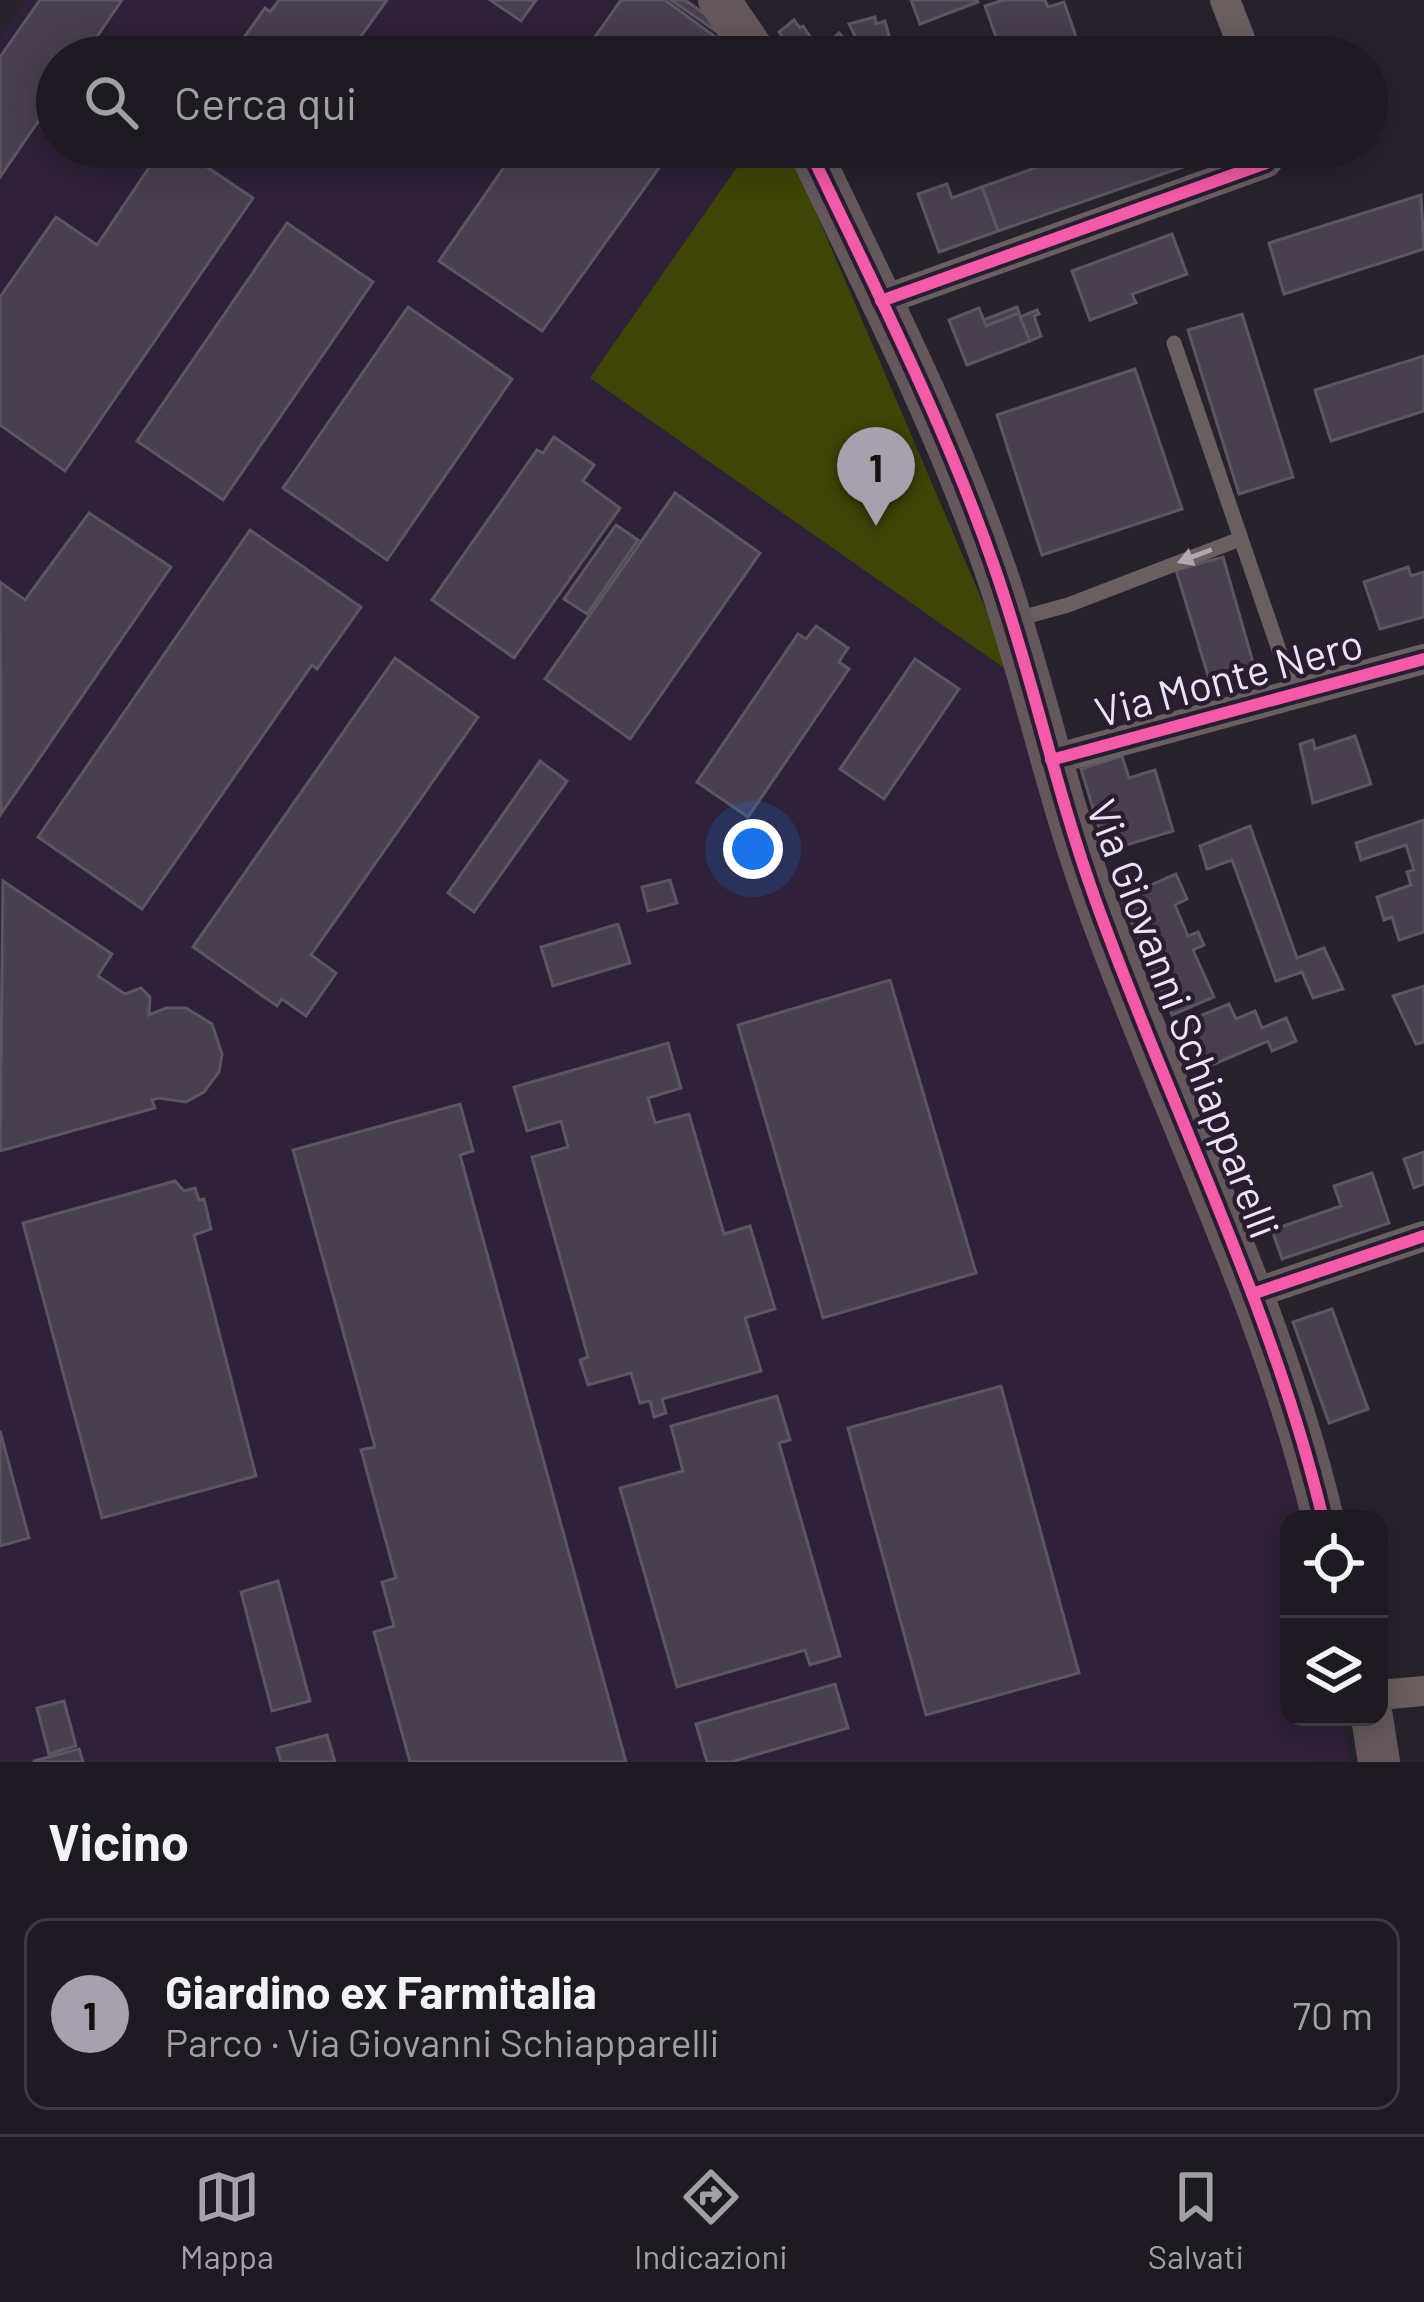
<!DOCTYPE html>
<html lang="it">
<meta charset="utf-8">
<style>
:root{--surface:#1e1a22;--page:#2b272f;--text:#f1f3f6;--muted:#a1a1a5;--line:#3c3840;--accent:#a7a0ad}
body{margin:0;font-family:Barlow,sans-serif;background:var(--page);color:var(--text)}
.controls{position:absolute;right:36px;bottom:36px;display:grid;overflow:hidden;border-radius:24px;box-shadow:0 6px 30px #0003}
.controls button{width:108px;height:108px;display:grid;place-items:center;padding:0;border:0;border-bottom:3px solid var(--line);background:var(--surface);color:var(--text);font:60px sans-serif}
.you{position:absolute;left:753px;top:849px;width:42px;height:42px;margin:-30px;border:9px solid #fff;border-radius:50%;background:#1a73e8;box-shadow:0 0 0 18px #1a73e833}
.badge{display:grid;place-items:center;width:78px;height:78px;border-radius:50%;background:var(--accent);color:#111;font-size:39px;font-weight:700}
.pin{position:absolute;translate:-50% -99px;filter:drop-shadow(0 3px 6px #0008)}
.pin::after{content:'';position:absolute;top:63px;width:42px;height:36px;background:inherit;clip-path:polygon(0 0,100% 0,50% 100%)}
.list{margin:0;padding:0;list-style:none}
h2{display:flex;justify-content:space-between;align-items:center;height:156px;margin:0;padding:0 48px;font-size:51px}
h2 small{font-size:39px;font-weight:400;color:var(--muted)}
.list li{display:grid;grid-template-columns:78px 1fr auto;gap:36px;align-items:center;box-sizing:border-box;height:192px;margin:0 24px 24px;padding:0 24px;border:3px solid var(--line);border-radius:24px}
.list b{display:block;font-size:45px;white-space:nowrap}
.list p{margin:0;font-size:39px;white-space:nowrap;color:var(--muted)}
.list em{font-size:39px;font-style:normal;color:var(--muted)}
.icon{flex:none;width:66px;height:66px;fill:none;stroke:currentColor;stroke-width:2;stroke-linecap:round;stroke-linejoin:round}
.map{position:relative;flex:none;width:1424px;height:1762px;overflow:hidden}
.search{position:absolute;background:var(--surface);box-shadow:0 6px 30px #0003;left:36px;right:36px;top:36px;height:132px;display:flex;align-items:center;gap:30px;box-sizing:border-box;padding:0 42px;border-radius:66px;color:var(--muted);font-size:45px}
.sheet{height:372px;background:var(--surface)}
nav{display:flex;justify-content:space-around;align-items:center;box-sizing:border-box;height:168px;border-top:3px solid var(--line);background:var(--surface);font-size:33px;color:var(--muted)}
nav a{display:grid;justify-items:center;gap:6px}
nav .on{color:var(--accent)}
.map>svg:first-child{display:block}
.built{fill:#2f2139}
.green{fill:#3f4507}
.building{fill:#483f4f;stroke:#5b5660;stroke-width:3}
.lines{fill:none;stroke-linecap:round;stroke-linejoin:round}
.lane{stroke:#695e60;stroke-width:15}
.street{stroke:#695e60;stroke-width:30}
.secondary{stroke:#64585c;stroke-width:42}
.cycleway-casing{stroke:#291d32;stroke-width:20}
.cycleway{stroke:#f35aa7;stroke-width:12}
.oneway{fill:#b0a8b0}
.labels{text-anchor:middle;stroke-width:9;stroke-linejoin:round;paint-order:stroke}
.street-label{font-size:42px;fill:#ebe4f2;stroke:#291d32}
</style>
<div class="map">
<svg width="1424" height="1762" viewBox="0 0 1424 1762">
<rect width="100%" height="100%" fill="#28222d"/>
<polygon class="built" points="26,0 706,0 740,57 57,57 57,147 751,147 591,378 1014,675 1242,1317 1306,1519 1289,1519 1289,1717 1342,1717 1350,1762 0,1762 0,38"/>
<polygon class="green" points="751,147 788,147 1014,675 590,378"/>
<g class="building">
<polygon points="40,0 122,0 83,57 57,57 57,94 0,177 0,57"/>
<polygon points="279,0 387,0 346,57 230,57 265,8 270,12"/>
<polygon points="490,0 536,0 521,21"/>
<polygon points="621,0 665,0 743,57 581,57"/>
<polygon points="671,0 685,0 724,28 720,34"/>
<polygon points="911,0 977,0 978,2 920,24"/>
<polygon points="1003,0 1045,0 1048,7 1064,2 1083,57 1003,57 985,6"/>
<polygon points="875,17 876,24 885,21 889,36 873,44 872,38 856,52 848,44 856,38 849,24"/>
<polygon points="794,20 800,28 803,26 820,51 839,33 858,54 796,57 779,32"/>
<polygon points="163,147 177,147 253,198 65,471 0,425 0,297 56,217 97,245"/>
<polygon points="518,147 674,147 542,331 439,261"/>
<polygon points="1034,147 1241,147 998,231 982,187 1041,166"/>
<polygon points="947,184 952,198 982,187 998,231 939,252 918,194"/>
<polygon points="1421,195 1424,249 1284,294 1269,243"/>
<polygon points="287,223 373,282 223,500 137,441"/>
<polygon points="1172,234 1187,274 1132,294 1136,303 1090,320 1072,271"/>
<polygon points="408,307 512,379 387,560 283,488"/>
<polygon points="1017,307 1019,313 986,326 983,320"/>
<polygon points="979,308 986,326 1019,313 1030,341 967,365 949,320"/>
<polygon points="1037,310 1039,314 1034,316 1041,336 1030,341 1020,317"/>
<polygon points="1242,314 1293,477 1239,494 1188,330"/>
<polygon points="1424,356 1424,411 1331,441 1315,390"/>
<polygon points="1135,369 1182,509 1042,555 997,415"/>
<polygon points="554,437 594,465 583,481 620,508 514,658 432,600 537,450 543,453"/>
<polygon points="675,493 760,553 630,739 545,679"/>
<polygon points="89,513 171,567 1,814 0,582 25,600"/>
<polygon points="616,525 638,540 587,614 564,599"/>
<polygon points="250,530 361,607 317,669 312,665 142,909 38,837"/>
<polygon points="1223,557 1254,666 1209,679 1176,570"/>
<polygon points="1408,567 1411,576 1424,572 1424,617 1380,629 1364,582"/>
<polygon points="816,626 848,648 839,662 849,669 748,817 697,782 798,634 806,639"/>
<polygon points="395,658 478,717 311,955 336,973 306,1016 282,999 277,1006 193,947"/>
<polygon points="915,659 959,689 884,799 840,769"/>
<polygon points="1355,736 1371,784 1313,803 1300,744 1313,740 1315,749"/>
<polygon points="1122,756 1129,778 1155,770 1173,831 1106,851 1081,769"/>
<polygon points="540,761 567,781 474,912 448,893"/>
<polygon points="1424,820 1424,932 1399,940 1392,917 1384,920 1377,897 1411,885 1407,872 1414,870 1406,845 1361,860 1356,843"/>
<polygon points="1250,826 1297,958 1324,948 1343,989 1313,998 1302,972 1276,981 1232,860 1207,869 1200,846"/>
<polygon points="1176,874 1187,899 1175,905 1188,936 1198,932 1204,945 1193,950 1214,997 1172,1015 1121,898"/>
<polygon points="670,880 677,903 648,911 642,887"/>
<polygon points="3,881 112,954 98,976 125,994 141,988 150,997 149,1015 166,1008 186,1008 212,1024 222,1054 219,1072 204,1092 186,1102 158,1098 152,1100 155,1108 0,1151"/>
<polygon points="618,924 630,963 553,986 541,947"/>
<polygon points="890,980 976,1273 823,1318 738,1025"/>
<polygon points="1424,986 1424,1042 1416,1044 1393,996"/>
<polygon points="1229,1004 1236,1019 1255,1011 1262,1028 1286,1018 1296,1041 1272,1051 1268,1041 1205,1068 1185,1022"/>
<polygon points="668,1043 681,1088 648,1098 655,1123 689,1114 724,1234 750,1226 775,1309 745,1318 761,1371 662,1399 666,1413 654,1417 650,1401 640,1403 631,1373 588,1385 580,1360 588,1357 532,1157 568,1147 561,1121 527,1131 514,1087"/>
<polygon points="460,1104 473,1151 460,1155 626,1762 410,1762 374,1632 394,1626 382,1582 396,1578 361,1450 375,1447 293,1150"/>
<polygon points="1424,1152 1424,1184 1414,1188 1404,1159"/>
<polygon points="1372,1173 1389,1223 1282,1259 1272,1230 1341,1206 1334,1186"/>
<polygon points="175,1181 184,1191 195,1188 199,1200 204,1199 211,1229 194,1235 256,1476 102,1518 23,1223"/>
<polygon points="1332,1309 1368,1409 1329,1423 1293,1322"/>
<polygon points="1001,1386 1079,1673 926,1715 848,1428"/>
<polygon points="777,1396 790,1440 779,1443 840,1656 810,1665 805,1650 677,1687 620,1488 683,1471 671,1426"/>
<polygon points="0,1431 29,1538 0,1546"/>
<polygon points="278,1581 310,1701 272,1711 241,1592"/>
<polygon points="835,1684 848,1728 731,1762 707,1762 696,1724"/>
<polygon points="64,1701 76,1746 49,1754 37,1708"/>
<polygon points="327,1735 335,1762 281,1762 277,1748"/>
<polygon points="79,1749 83,1762 34,1762 34,1761"/>
</g>
<g class="lines">
<g class="lane">
<polyline points="1174,343 1294,694"/>
<polyline points="1017,619 1068,605 1240,539"/>
</g>
<g class="street">
<polyline points="1225,0 1247,57"/>
<polyline points="881,301 1266,163 1278,147"/>
<polyline points="1051,760 1424,659"/>
<polyline points="1252,1294 1424,1236"/>
<polyline points="1379,1695 1424,1691"/>
</g>
<g class="secondary">
<polyline points="719,0 758,57"/>
<path d="M808 147C874 286 945 424 995 569 1033 678 1056 791 1095 899 1169 1106 1272 1304 1323 1519"/>
<polyline points="1372,1717 1379,1762"/>
</g>
<defs>
<g id="cycleway">
<path d="M808 147C874 286 945 424 995 569 1033 678 1056 791 1095 899 1169 1106 1272 1304 1323 1519"/>
<polyline points="881,301 1266,163 1278,147"/>
<polyline points="1051,760 1424,659"/>
<polyline points="1252,1294 1424,1236"/>
</g>
</defs>
<use href="#cycleway" class="cycleway-casing"/>
<use href="#cycleway" class="cycleway"/>
</g>
<defs><path id="oneway-solid" d="M-6-.8H1V-3.2L6.5 0L1 3.2V.8H-6Z" transform="scale(3)"/></defs>
<use class="oneway" href="#oneway-solid" transform="translate(1195 556) rotate(159)"/>
<g class="labels">
<g class="street-label">
<text transform="translate(1229 678) rotate(-15)" y="15">Via Monte Nero</text>
<text transform="translate(1183 1019) rotate(69)" y="15">Via Giovanni Schiapparelli</text>
</g>
</g>
</svg>
<div class="controls">
<button><svg class="icon" aria-label="locate" viewBox="0 0 24 24"><circle cx="12" cy="12" r="6"/><path d="M12 2v4M12 18v4M2 12h4M18 12h4"/></svg></button>
<button><svg class="icon" aria-label="layers" viewBox="0 0 24 24"><path d="M12 4l9 5-9 5-9-5zM3 14l9 5 9-5"/></svg></button>
</div>
<div class="you"></div>
<div class="pin badge" style="left:876px;top:526px">1</div>
<div class="search"><svg class="icon" aria-label="search" viewBox="0 0 24 24"><circle cx="10" cy="10" r="6"/><path d="M15 15l6 6"/></svg>Cerca qui</div>
</div>
<section class="sheet">
<h2>Vicino<small></small></h2>
<ul class="list">
<li><span class="badge">1</span><div><b>Giardino ex Farmitalia</b><p>Parco · Via Giovanni Schiapparelli</p></div><em>70 m</em></li>
</ul>
</section>
<nav>
<a class="on"><svg class="icon" aria-label="map" viewBox="0 0 24 24"><path d="M3 6l6-2 6 2 6-2v14l-6 2-6-2-6 2zM9 4v14M15 6v14"/></svg>Mappa</a>
<a><svg class="icon" aria-label="directions" viewBox="0 0 24 24"><path d="M12 3l9 9-9 9-9-9zM9 14v-3h6M13 9l2 2-2 2"/></svg>Indicazioni</a>
<a><svg class="icon" aria-label="saved" viewBox="0 0 24 24"><path d="M7 4h10v16l-5-4-5 4z"/></svg>Salvati</a>
</nav>
